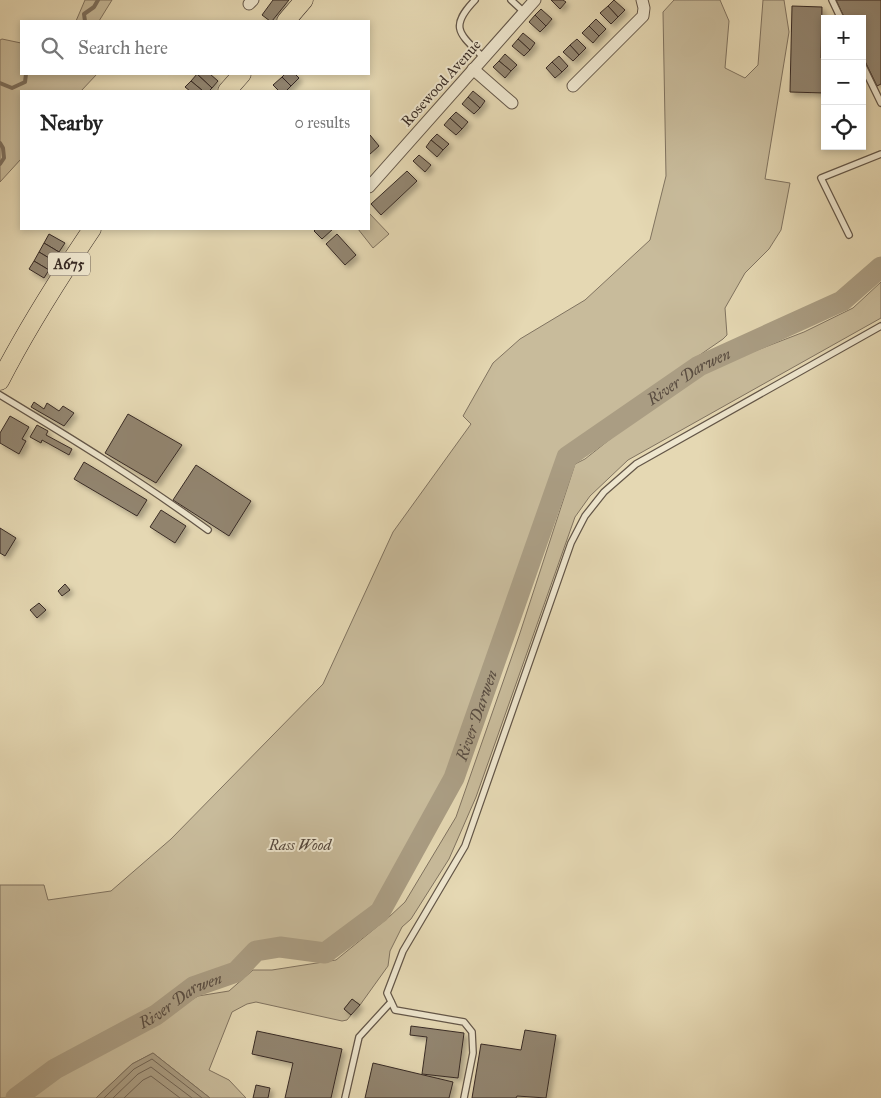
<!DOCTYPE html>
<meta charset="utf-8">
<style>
:root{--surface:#fff;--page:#f2f2f2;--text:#222;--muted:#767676;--line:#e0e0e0}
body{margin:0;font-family:"IM FELL Great Primer",serif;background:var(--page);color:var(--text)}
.controls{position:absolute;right:15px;top:15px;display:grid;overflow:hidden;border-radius:0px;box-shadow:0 2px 8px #0003}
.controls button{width:45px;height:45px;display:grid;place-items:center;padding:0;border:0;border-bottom:1px solid var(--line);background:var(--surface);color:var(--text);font:25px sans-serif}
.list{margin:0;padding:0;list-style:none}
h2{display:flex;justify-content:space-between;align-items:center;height:65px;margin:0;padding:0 20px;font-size:21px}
h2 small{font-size:16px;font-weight:400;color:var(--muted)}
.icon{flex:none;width:28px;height:28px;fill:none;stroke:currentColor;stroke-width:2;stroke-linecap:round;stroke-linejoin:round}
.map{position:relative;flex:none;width:881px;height:1098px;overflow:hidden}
.search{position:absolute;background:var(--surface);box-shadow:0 2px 8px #0003;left:20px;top:20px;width:350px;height:55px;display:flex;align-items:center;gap:12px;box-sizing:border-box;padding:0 18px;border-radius:0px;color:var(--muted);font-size:19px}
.panel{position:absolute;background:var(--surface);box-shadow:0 2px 8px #0003;left:20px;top:90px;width:350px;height:140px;border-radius:0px}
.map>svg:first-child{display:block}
.green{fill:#c8bb9b;stroke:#807360}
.water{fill:#aa9d83;stroke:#7c6f5d}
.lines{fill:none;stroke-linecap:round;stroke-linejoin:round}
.shore{stroke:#716454;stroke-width:1}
.stream{stroke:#7c6f5d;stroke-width:4}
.river{stroke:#aa9d83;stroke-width:21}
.building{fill:#92856f;stroke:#382b25;filter:url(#shadow)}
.service-casing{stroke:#635648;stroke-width:8}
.minor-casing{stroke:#635648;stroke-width:13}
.primary-casing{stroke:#382b25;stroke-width:19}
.service{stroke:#eee6ce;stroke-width:5.5}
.minor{stroke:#eee6ce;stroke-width:11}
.primary{stroke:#e5d8b3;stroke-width:18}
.labels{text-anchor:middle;stroke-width:4;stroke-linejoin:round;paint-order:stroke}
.shield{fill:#eee6ce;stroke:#6f6358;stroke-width:1}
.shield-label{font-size:14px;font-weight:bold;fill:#382b25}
.street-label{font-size:15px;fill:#382b25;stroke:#eee6ce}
.park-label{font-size:15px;font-style:italic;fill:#55483d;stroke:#eee6ce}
.water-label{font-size:16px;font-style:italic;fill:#5a4d41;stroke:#eee6ce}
</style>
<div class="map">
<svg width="881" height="1098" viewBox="0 0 881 1098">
<defs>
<filter id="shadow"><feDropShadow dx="3.5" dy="3.5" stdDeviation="2.5" flood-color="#0004"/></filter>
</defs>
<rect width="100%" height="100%" fill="#e5d8b3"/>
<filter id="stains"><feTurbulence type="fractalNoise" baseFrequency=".004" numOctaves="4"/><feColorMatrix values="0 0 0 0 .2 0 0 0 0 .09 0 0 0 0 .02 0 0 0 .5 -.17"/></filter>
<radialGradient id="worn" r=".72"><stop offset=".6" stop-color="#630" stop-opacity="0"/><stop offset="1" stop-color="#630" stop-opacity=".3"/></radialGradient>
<g class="green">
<polygon points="85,0 112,0 99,21 76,21"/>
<polygon points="674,0 720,0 729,21 725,68 745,78 758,65 763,0 784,0 789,32 765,179 790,183 781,230 769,249 745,273 725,308 727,335 723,339 559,452 447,775 375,908 324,949 283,943 255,949 235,969 190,984 153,1012 54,1066 9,1098 0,1098 0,885 44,885 48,900 111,891 171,839 323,684 393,532 471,424 463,416 493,363 520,339 585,300 650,240 666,176 663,12"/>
<polygon points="2,39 21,43 21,74 97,74 81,91 21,91 21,159 0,182 0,40"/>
<polygon points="369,213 389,234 373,248 358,229 369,229"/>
<polygon points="881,282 881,318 628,460 590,496 575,517 476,797 449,859 411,919 402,927 390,951 388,966 360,1005 352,999 344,1009 351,1015 347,1020 342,1021 256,1002 247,1004 232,1012 209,1070 229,1080 246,1098 210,1098 153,1053 132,1064 96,1098 24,1098 58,1073 159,1020 198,996 229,991 253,970 272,970 336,960 389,917 405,902 456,817 519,636 575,464 585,459 633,421 703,371 804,332 853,308"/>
</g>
<polygon class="water" points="153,1053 210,1098 96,1098 132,1064"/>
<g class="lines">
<g class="shore">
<polyline points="104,1098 134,1069 152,1059 202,1098"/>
<polyline points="113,1098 138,1074 151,1067 192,1098"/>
<polyline points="124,1098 143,1080 151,1076 180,1098"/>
</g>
<g class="stream">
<polyline points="85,21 84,14 94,7 98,0"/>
<polyline points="0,83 12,88 25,82 26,74"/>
<polyline points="0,143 3,148 4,158 0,164"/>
</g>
<path class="river" id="s1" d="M16 1098 55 1069 156 1015 193 987 236 972 256 951 280 947 325 953 380 912 454 778 567 457 699 366 842 301 881 267"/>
</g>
<g class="building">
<polygon points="273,0 289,0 272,21 270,21 262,15"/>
<polygon points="551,0 563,0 566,2 560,9"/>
<polygon points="614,0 625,10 618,17 608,6"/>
<polygon points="836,0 881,0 881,84 877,86 862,55 862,19 845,19"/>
<polygon points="608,6 618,17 611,24 600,13"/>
<polygon points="792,6 822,7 821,58 825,58 825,93 790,92"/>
<polygon points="541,9 552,19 546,26 535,15"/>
<polygon points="535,15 546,26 540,32 529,22"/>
<polygon points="596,19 606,29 599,36 589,26"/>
<polygon points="589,26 599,36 593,43 582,33"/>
<polygon points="523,33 535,43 530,50 518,39"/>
<polygon points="518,39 530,50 524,56 512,46"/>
<polygon points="577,39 586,48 579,55 570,45"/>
<polygon points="570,45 579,55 573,61 563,52"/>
<polygon points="505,54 517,65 511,71 499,61"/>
<polygon points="559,56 568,66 562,72 552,62"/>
<polygon points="499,61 511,71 505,78 493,67"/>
<polygon points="552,62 562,72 555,78 546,68"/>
<polygon points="197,74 210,74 218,81 212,88"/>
<polygon points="197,74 212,88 209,91 203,91 191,81"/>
<polygon points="285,74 295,74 299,78 291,86 282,77"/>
<polygon points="282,77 291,86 286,91 279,91 273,85"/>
<polygon points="191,81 203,91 190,91 185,87"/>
<polygon points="473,91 485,101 480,108 468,97"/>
<polygon points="468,97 480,108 474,114 462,104"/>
<polygon points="456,112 468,122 462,129 450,118"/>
<polygon points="450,118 462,129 456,135 444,125"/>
<polygon points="437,134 449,144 443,150 431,140"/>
<polygon points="370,135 379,146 369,155 369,136"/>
<polygon points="431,140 443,150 437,157 426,147"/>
<polygon points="419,155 431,165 425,172 413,161"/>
<polygon points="407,171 417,181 381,215 371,204"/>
<polygon points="316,229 333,229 322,239 314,231"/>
<polygon points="49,234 65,243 59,252 44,243"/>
<polygon points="337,234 356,255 345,265 326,244"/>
<polygon points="44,243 59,252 54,261 39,252"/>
<polygon points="39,252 54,261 49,270 34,261"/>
<polygon points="34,261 49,270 44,278 29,269"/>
<polygon points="34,402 44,409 47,403 59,411 63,406 74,413 64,426 31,407"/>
<polygon points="128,414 182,445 156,483 105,453"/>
<polygon points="10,416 29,427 22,439 26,441 19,454 0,443 0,433"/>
<polygon points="37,425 48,431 46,435 72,449 69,455 42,440 41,443 30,437"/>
<polygon points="84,462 147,500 137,516 74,479"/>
<polygon points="196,465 251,501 229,536 173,500"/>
<polygon points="161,510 186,526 175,543 150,527"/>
<polygon points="0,528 16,538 5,556 0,553"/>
<polygon points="65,584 70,590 62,596 58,591"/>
<polygon points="39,603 46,610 37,618 30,610"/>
<polygon points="352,999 360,1005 351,1015 344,1009"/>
<polygon points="411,1026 464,1033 458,1078 422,1074 427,1037 410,1035"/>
<polygon points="525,1030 556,1035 546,1098 517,1096 516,1098 472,1098 481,1044 521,1050"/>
<polygon points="257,1031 342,1049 331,1098 285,1098 293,1063 252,1054"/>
<polygon points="373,1063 453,1082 449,1098 365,1098"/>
<polygon points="256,1085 270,1088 268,1098 253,1098"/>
</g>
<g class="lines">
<defs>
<g id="service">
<path d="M475 0C448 28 460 34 484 58"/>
<polyline points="511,0 524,12"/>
<polyline points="832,0 841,19"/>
<polyline points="862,64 881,103"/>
<polyline points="849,235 821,178 881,154"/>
<path d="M0 395C71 438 141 481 208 530"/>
<polyline points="345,1098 359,1037 391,1002"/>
<polyline points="464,1098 473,1053 472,1032 464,1022 395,1010 387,993 403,951 465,846 571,543 585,516 604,492 636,464 881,326"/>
</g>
<g id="minor">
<polyline points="249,4 253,0"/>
<polyline points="473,69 512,103"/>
<polyline points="573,86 643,16 644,8 642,0"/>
<polyline points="369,187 535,0"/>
</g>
<g id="primary">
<polyline points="286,21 304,0"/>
<polyline points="227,91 242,74"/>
<path d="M0 381C27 328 59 278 92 229"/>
</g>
</defs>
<use href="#service" class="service-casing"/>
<use href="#minor" class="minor-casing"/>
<use href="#primary" class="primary-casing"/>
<use href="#service" class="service"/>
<use href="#minor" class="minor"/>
<use href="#primary" class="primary"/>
</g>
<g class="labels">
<rect class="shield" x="48" y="252.5" width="42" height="23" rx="4"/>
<g class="shield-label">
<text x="69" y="269">A675</text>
</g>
<g class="street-label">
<text transform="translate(441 83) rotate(-48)" y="5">Rosewood Avenue</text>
</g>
<g class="park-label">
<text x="300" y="850">Rass Wood</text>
</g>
<g class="water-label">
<text dy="6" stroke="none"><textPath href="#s1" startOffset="1062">River Darwen</textPath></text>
<text dy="6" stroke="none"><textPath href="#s1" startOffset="642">River Darwen</textPath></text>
<text dy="6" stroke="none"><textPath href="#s1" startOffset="192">River Darwen</textPath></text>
</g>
</g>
<rect width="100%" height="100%" filter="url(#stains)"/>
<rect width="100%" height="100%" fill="url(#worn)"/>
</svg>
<div class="controls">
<button>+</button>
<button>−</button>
<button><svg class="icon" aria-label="locate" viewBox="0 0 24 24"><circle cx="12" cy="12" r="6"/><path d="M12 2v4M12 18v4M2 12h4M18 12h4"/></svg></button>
</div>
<div class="search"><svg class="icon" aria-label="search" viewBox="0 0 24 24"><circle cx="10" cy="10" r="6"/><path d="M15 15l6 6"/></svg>Search here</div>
<section class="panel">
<h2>Nearby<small>0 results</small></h2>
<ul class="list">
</ul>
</section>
</div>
